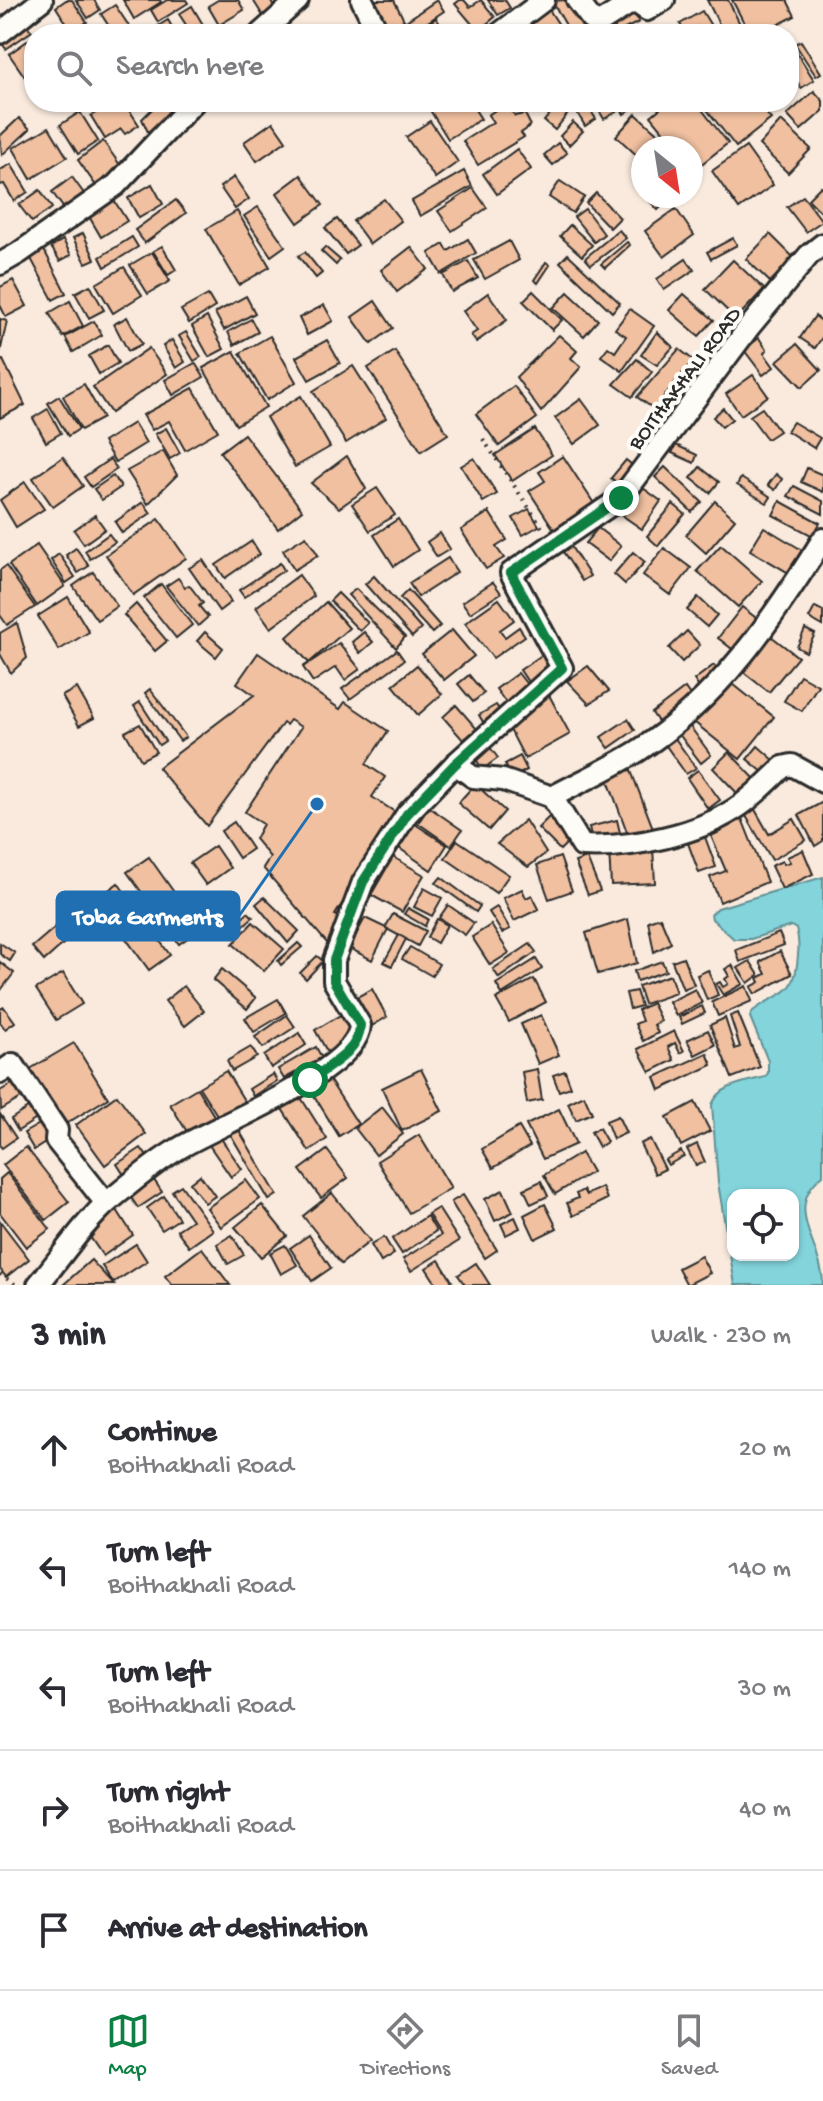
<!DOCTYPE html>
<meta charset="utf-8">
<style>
:root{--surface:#fff;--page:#f7f7f7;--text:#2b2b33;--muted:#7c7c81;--line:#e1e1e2;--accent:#0b8043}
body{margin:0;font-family:"Gochi Hand",sans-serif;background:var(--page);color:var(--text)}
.controls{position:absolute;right:24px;bottom:24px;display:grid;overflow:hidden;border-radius:16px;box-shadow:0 2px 6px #0004}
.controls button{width:72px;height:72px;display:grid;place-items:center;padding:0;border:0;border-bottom:2px solid var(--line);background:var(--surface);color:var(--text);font:40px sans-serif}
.compass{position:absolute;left:631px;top:136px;width:72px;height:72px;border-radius:50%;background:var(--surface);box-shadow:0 2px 6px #0004;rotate:150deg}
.stop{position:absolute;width:24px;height:24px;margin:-18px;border:6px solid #0b8043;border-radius:50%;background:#fff}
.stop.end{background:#0b8043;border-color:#fff;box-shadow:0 2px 8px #0008}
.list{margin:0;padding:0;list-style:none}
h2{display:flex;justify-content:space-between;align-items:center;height:104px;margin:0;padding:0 32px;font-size:34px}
h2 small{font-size:26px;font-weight:400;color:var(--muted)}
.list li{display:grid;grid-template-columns:52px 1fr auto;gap:24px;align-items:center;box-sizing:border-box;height:120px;padding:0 32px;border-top:2px solid var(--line)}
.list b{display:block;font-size:30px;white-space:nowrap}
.list p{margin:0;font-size:26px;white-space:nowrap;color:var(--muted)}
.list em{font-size:26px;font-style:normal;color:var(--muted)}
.icon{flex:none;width:44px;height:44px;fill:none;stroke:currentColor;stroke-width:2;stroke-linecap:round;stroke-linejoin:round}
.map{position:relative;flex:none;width:823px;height:1285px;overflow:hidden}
.search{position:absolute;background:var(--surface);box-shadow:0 2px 6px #0004;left:24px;right:24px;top:24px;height:88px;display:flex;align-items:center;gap:20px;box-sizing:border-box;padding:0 28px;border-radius:32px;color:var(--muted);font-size:30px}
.sheet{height:704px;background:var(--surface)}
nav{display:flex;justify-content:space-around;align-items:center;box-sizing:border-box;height:112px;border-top:2px solid var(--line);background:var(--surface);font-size:22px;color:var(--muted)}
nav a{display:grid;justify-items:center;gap:4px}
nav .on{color:var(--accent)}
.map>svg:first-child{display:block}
.water{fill:#83d4db;stroke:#609095;stroke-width:2;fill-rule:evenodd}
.building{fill:#f0c0a0;stroke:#2b2b2b;stroke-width:2}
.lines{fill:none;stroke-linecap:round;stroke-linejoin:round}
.minor-casing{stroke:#2b2b2b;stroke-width:26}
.path{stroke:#2b2b2b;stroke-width:4;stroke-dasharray:2 6;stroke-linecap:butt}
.minor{stroke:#fdfcf7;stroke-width:20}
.route{stroke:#0b8043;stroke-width:10}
.labels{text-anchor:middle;stroke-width:8;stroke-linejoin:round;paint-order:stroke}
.street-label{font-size:22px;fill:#2b2b2b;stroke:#fdfcf7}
.leader{fill:none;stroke:#1f6fb2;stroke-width:3}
.callout-dot{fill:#1f6fb2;stroke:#fdfcf7;stroke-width:3}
.callout{fill:#1f6fb2;stroke:#1f6fb2;stroke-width:3}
.callout-label{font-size:24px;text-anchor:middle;font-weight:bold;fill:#fff}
</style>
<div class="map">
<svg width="823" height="1285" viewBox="0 0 823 1285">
<rect width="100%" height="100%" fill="#f9eadd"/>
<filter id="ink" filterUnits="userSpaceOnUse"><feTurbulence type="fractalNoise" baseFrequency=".0125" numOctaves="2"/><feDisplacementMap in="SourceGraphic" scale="16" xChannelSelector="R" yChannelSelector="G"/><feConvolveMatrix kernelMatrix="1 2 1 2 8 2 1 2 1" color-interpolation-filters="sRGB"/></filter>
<g filter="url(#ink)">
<path class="water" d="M823 877V1175C781 1208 823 1245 823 1285H735L718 1183 712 1105C719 1085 746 1082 765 1077L768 1073V1061L750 1017 753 1011C783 988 795 999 798 955 799 946 799 938 796 929L791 926 751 939H734L712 919 711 914 718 908ZM733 1195H793V1255H733Z"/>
<g class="building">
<polygon points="49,0 50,7 26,25 32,31 6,49 0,41"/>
<polygon points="66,0 72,0 87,22 72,32 56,7"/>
<polygon points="76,0 94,0 100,10 88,18"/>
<polygon points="123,0 160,0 161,2 134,19"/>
<polygon points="167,0 186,0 188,3 158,22 151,10"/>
<polygon points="218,0 238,0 244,10 219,25 208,6"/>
<polygon points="253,0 270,0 275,9 263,16"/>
<polygon points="370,0 394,0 404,20 385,30"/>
<polygon points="437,0 444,11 410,34 392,34 390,32"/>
<polygon points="460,0 464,0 470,7 481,0 495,17 478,31 455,4"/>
<polygon points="488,0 505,0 510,8 498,15"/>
<polygon points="566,0 586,34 571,34 552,1"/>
<polygon points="707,0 728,0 745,34 724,34"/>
<polygon points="732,0 787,0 795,16 760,34 750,34"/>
<polygon points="115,5 131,29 124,34 114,34 101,14"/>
<polygon points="192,6 205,28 196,34 192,34 179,14"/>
<polygon points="548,8 559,25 544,34 538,34 529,19"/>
<polygon points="632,8 639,22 617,33 610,20"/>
<polygon points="702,11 716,34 686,34 680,24"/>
<polygon points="436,18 447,34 413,34"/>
<polygon points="168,20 176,34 158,34 155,28"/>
<polygon points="30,39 34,45 34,90 9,54"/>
<polygon points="801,41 821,73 816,76 795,44"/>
<polygon points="792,45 814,80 801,88 789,68 789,46"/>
<polygon points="814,91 823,101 823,111 801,130 787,115"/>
<polygon points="112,102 124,102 139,125 125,134 121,129 105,139 91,116"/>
<polygon points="159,102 170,111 148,132 142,119"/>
<polygon points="425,102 470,102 481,119 448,139"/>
<polygon points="560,102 570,111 555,130 544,121"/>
<polygon points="571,102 585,102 596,119 585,126"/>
<polygon points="594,102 612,102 618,111 604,119"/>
<polygon points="626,102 640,102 624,114 619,107"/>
<polygon points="668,102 696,102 728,143 694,170 691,166 691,148 677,148 651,116"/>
<polygon points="701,102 757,102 771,119 736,147"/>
<polygon points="506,103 515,116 525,114 530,124 528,128 521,133 524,137 478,165 463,141 493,122 488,115"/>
<polygon points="80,112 98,141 78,154 60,125"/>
<polygon points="636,114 666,141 659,148 643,148 643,161 616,136"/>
<polygon points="19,118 30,129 2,155 0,136"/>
<polygon points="430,121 458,162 435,178 406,137"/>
<polygon points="781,121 811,149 788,173 759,145"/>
<polygon points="273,122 286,141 257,161 244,142"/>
<polygon points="573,122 583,131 569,145 560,136"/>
<polygon points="49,127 67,157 31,179 13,148"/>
<polygon points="103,141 125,172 99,190 78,160"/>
<polygon points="558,143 567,153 553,165 544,155"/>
<polygon points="746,147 773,185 739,209 712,171"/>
<polygon points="517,149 531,169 497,194 483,174"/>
<polygon points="11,164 28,192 14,201 4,184 0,185 0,170"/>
<polygon points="464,171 472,186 420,216 412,201"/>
<polygon points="301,175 323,205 298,223 277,193"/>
<polygon points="72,177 85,195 65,210 52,192"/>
<polygon points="234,177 249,199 235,209 220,187"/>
<polygon points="560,181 584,197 573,213 549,197"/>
<polygon points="152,184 163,204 139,218 128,198"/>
<polygon points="821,186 823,188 823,214 808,199"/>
<polygon points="473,188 487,208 452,231 438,211"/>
<polygon points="40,190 52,208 32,222 19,205"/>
<polygon points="596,193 620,218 610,228 586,203"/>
<polygon points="645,196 672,196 658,210"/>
<polygon points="803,196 822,221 806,232 787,207"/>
<polygon points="112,197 127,221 101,237 87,213"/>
<polygon points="384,199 401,221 370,244 353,221"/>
<polygon points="176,200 186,213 145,243 135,230"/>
<polygon points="258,207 285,246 271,256 244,216"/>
<polygon points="585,209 604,234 594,242 574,217"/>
<polygon points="676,209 694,235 664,257 645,231"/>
<polygon points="237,211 270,267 239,285 206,229"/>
<polygon points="337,219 358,245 346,254 325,228"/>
<polygon points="570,225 592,245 582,256 560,236"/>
<polygon points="619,230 626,238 591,265 585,258"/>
<polygon points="83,233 95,259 86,263 73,238"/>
<polygon points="770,234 794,258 770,282 746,259"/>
<polygon points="132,237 138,247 105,267 100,257"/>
<polygon points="733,238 737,245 711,259 707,252"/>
<polygon points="468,239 476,253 441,274 429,253 444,244 448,251"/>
<polygon points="63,240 71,255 60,261 51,247"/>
<polygon points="509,241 519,260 485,279 474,260"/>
<polygon points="627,242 630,245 605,268 601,264"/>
<polygon points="42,246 66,293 53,300 28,253"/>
<polygon points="162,246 176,270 168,275 153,251"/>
<polygon points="325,247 340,260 336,265 321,251"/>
<polygon points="411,247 428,269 397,292 381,270"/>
<polygon points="152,252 170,281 148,294 130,265"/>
<polygon points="305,252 322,273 316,278 298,256"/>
<polygon points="568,254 620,303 612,312 560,262"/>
<polygon points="686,259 694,270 664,290 657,279"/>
<polygon points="733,260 764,289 736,319 705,289"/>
<polygon points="468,261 478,278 452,292 443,275"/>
<polygon points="546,262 550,265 538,283 534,280"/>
<polygon points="124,267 142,295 113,313 96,284"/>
<polygon points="13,280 27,306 6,317 0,305 0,287"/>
<polygon points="90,285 104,310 89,318 75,293"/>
<polygon points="533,291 562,320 552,330 523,301"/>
<polygon points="568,292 598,320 584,336 553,308"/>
<polygon points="488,293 507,320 476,342 471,335 477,331 463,311"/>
<polygon points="684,294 714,320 699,336 669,310"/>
<polygon points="208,295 215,307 189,323 181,310"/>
<polygon points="246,296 255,313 224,330 215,313"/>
<polygon points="70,301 83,326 63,337 49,313"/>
<polygon points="375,301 393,328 371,344 352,317"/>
<polygon points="324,305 333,321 307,335 299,318"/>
<polygon points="630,309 654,326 622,371 601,356 608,347 615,352 626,336 615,329"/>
<polygon points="815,316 823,322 823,336 815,348 800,338"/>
<polygon points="127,317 142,344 128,351 114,324"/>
<polygon points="207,317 224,349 209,357 192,326"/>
<polygon points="0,319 7,321 0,353"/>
<polygon points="251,319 258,332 234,345 228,332"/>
<polygon points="94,321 102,335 73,352 65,337"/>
<polygon points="186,332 201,357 194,361 179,336"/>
<polygon points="657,332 673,347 657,365 641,355"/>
<polygon points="559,335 577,351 571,358 581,367 541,412 516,377"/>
<polygon points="270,336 296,382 267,400 240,353"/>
<polygon points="759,338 767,350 764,353 774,367 763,375 744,350"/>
<polygon points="172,340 185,362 176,368 163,346"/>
<polygon points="327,340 340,363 309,380 296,357"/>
<polygon points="797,344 821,370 802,387 777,361"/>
<polygon points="108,345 118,363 99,374 89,356"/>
<polygon points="149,348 167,374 111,413 93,387"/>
<polygon points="679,349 693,360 654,409 637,397"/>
<polygon points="234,351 266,407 236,425 203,368"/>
<polygon points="395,351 448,434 421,451 368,368"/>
<polygon points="637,359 652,372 632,397 614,384"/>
<polygon points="3,360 25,405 0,418 0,361"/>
<polygon points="195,363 204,377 173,395 165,380"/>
<polygon points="353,366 386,418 346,443 313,391"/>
<polygon points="753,375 768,396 741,415 726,394"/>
<polygon points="84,384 103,418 81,430 63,396"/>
<polygon points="514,386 537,418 499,446 476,414"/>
<polygon points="193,388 218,431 185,450 169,421 152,430 143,415"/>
<polygon points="59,396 79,429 68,436 48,403"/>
<polygon points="301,396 330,447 295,467 266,417"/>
<polygon points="581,399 600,425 574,444 555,418"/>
<polygon points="723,408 732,419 722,427 713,417"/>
<polygon points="762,408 779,431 767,439 750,416"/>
<polygon points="48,409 61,433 46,442 33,418"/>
<polygon points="656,417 665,425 645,450 635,442"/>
<polygon points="793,422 820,438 814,448 787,431"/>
<polygon points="134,423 146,443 115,462 103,442"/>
<polygon points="166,428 180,453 170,459 155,434"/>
<polygon points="535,429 552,455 512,481 495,455"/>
<polygon points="244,434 302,510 278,529 220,452"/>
<polygon points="676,445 697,455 694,463 672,453"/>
<polygon points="163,451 177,475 148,504 127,471"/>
<polygon points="347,456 366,489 339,508 311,483"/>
<polygon points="563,456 595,505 555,531 529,491 545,481 539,472"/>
<polygon points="63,457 83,486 53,507 33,478"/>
<polygon points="474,458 497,494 483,502 461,466"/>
<polygon points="110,459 117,469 91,487 84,477"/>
<polygon points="626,460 637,469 622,487 611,478"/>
<polygon points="665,467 702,502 692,512 655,477"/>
<polygon points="700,467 719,482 710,493 691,478"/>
<polygon points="807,468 823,475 823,492 801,482"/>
<polygon points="776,474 782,479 775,490 768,485"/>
<polygon points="113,476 121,487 102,500 94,489"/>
<polygon points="741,478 771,497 767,503 737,485"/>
<polygon points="25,482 44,509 16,527 0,500"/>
<polygon points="794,486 823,501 823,514 788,496"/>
<polygon points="377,488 395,515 370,531 352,504"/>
<polygon points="643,488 661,501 642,529 623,516"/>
<polygon points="715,501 735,519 706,553 686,535"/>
<polygon points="780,501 820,523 813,536 773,515"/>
<polygon points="143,502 151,513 122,533 115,522"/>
<polygon points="673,504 685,514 658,546 647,536"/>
<polygon points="529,509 539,526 523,535 513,518"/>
<polygon points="489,512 507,540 496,547 504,558 486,569 461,530"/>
<polygon points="95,515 105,529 84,544 74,530"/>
<polygon points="159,519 186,558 133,595 106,555"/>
<polygon points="398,519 418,550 394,566 374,535"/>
<polygon points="764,527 802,550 789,573 750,550"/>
<polygon points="598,528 621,546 609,561 585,543"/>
<polygon points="440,533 450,549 437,557 427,542"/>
<polygon points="109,534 115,542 90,559 85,551"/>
<polygon points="306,536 318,555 294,570 283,550"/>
<polygon points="252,541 260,554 225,578 216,565"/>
<polygon points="568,542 590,576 582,581 560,547"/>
<polygon points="37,545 65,586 37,606 9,565"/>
<polygon points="721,545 762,581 738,607 697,571"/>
<polygon points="76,548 89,566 78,573 66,555"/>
<polygon points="664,548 691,568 670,595 643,575"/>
<polygon points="633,552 645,562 625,584 614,574"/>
<polygon points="59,554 75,577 66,583 51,560"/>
<polygon points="448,558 457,572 418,597 409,583"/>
<polygon points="203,560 231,602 219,611 189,568"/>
<polygon points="280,563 284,570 244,597 239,590"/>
<polygon points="6,566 35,607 7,625 0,615 0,570"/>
<polygon points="93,572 117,606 97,620 73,586"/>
<polygon points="299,575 314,596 271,628 256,607"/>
<polygon points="374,576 421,629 412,637 365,584"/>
<polygon points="178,578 185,587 189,585 203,603 199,606 208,617 198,626 166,586"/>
<polygon points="493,582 501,593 470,613 462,602"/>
<polygon points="161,584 192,625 176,638 144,598"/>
<polygon points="356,589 405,637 396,648 348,595"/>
<polygon points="408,590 440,626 432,633 400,598"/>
<polygon points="338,593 368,623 360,631 330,601"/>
<polygon points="68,597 89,632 59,650 38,616"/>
<polygon points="698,597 717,615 707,627 687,610"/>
<polygon points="499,599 514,620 500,630 505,637 519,627 525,636 493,658 465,623"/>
<polygon points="326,602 349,628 309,663 287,637"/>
<polygon points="136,604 167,641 155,651 124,615"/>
<polygon points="742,607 760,621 736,652 718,638"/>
<polygon points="815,607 823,611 823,626 809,618"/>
<polygon points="17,623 27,658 11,673 0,654 0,633"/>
<polygon points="805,629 815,634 806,652 797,647"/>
<polygon points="452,630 474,656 444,680 422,654"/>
<polygon points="687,631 700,645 682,662 669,648"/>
<polygon points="205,632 223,648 216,657 197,641"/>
<polygon points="364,632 373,642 360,653 352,642"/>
<polygon points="771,636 798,657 769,692 742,671"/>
<polygon points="339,643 360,669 345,680 336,667 313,682 303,667"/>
<polygon points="397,650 404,660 350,699 342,689"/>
<polygon points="258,653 340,709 345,702 388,731 366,764 385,777 372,797 398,814 335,915 345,919 332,949 263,868 270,857 255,839 263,824 245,812 301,727 290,720 286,725 283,723 207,826 158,768 254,695 237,683"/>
<polygon points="542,655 552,669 530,685 520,670"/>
<polygon points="417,665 442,694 418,715 393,685"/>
<polygon points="714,665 720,673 700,689 694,680"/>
<polygon points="588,666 609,691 589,704 567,681"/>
<polygon points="518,673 529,687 506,703 496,689"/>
<polygon points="469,675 484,693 473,702 458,684"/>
<polygon points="800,675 818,685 802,711 784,701"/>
<polygon points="728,680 774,717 740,759 694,722"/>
<polygon points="77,688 94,718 79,726 62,696"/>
<polygon points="685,688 694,701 661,726 652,713"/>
<polygon points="150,689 186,737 180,741 145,693"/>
<polygon points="549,695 570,734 525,759 505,720"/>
<polygon points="140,702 165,741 159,745 134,706"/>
<polygon points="456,705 477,729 463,740 443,717"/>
<polygon points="496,705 500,711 483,722 479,715"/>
<polygon points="628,719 635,730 609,748 601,737"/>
<polygon points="686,721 711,755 701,763 675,729"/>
<polygon points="140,724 156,752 141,760 125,732"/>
<polygon points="672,734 696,768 686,774 662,740"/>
<polygon points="489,746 498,758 483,769 474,757"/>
<polygon points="758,746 775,761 764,773 747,759"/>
<polygon points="729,752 755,779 739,795 713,768"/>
<polygon points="520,756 527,770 512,778 505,764"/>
<polygon points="628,763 654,831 630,840 605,772"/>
<polygon points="698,770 720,800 708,809 687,778"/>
<polygon points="475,784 505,811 489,830 458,803"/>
<polygon points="823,802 823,841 815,846 799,815"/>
<polygon points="753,806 769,834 794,819 806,840 772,860 743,811"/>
<polygon points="429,807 462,830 451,846 418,823"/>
<polygon points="739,811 767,882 720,902 710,877 726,871 711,836 722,831 717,820"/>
<polygon points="549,817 571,839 560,850 538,828"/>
<polygon points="525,820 546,853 528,867 497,844"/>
<polygon points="617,820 621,837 593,844 589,827"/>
<polygon points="234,822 252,849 239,858 221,831"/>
<polygon points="415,824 447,845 431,870 399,848"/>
<polygon points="705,837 716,867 699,873 688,843"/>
<polygon points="457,840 509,875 496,893 445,858"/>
<polygon points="215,846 230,868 206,885 190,863"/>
<polygon points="653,848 655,883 611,885 609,850"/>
<polygon points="803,850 813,874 782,889 771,866 782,861 784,864 790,862 787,857"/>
<polygon points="149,857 200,929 179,944 127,872"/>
<polygon points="393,857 424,875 402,912 371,895"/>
<polygon points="560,857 572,891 549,899 537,865"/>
<polygon points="587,858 600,891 588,895 575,862"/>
<polygon points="441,877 480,906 476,912 436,883"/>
<polygon points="118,883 170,955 149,970 97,899"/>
<polygon points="424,888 442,898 432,916 414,907"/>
<polygon points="522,889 526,898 532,895 539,909 514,921 503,898"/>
<polygon points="264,897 299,931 288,943 256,904"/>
<polygon points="448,905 474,923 465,935 439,918"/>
<polygon points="497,907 510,929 502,933 489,912"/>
<polygon points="408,908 428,919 425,926 404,914"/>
<polygon points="248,912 253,917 234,934 229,929"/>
<polygon points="393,914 426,931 418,946 385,928"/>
<polygon points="660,917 671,943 654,952 648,921"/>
<polygon points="365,918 388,929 372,960 349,948"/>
<polygon points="437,919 447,925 437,943 427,937"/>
<polygon points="628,919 637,963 598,974 586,933"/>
<polygon points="253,922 284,949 264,971 233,944"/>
<polygon points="59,924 71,937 44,961 32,947"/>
<polygon points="491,925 509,953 490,965 472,937"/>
<polygon points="779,933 784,945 740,962 736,950"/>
<polygon points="399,935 406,939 392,966 384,962"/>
<polygon points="0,943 15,953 10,961 0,954"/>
<polygon points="298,943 302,947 281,965 278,961"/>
<polygon points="530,944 536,952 499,978 493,969"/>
<polygon points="410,947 439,964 432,976 402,959"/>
<polygon points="780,951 792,974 755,994 751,987 760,982 758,978 766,974 760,962"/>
<polygon points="317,956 323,961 306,979 300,973"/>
<polygon points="683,957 694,985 683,989 672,961"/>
<polygon points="536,959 542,969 502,994 496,984"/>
<polygon points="662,961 666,971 637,981 634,971"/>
<polygon points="750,961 759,975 748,983 738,968"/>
<polygon points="0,962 14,973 1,990 0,989"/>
<polygon points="732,965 743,984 723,995 716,984 720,982 723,987 728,984 725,979 729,976 725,969"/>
<polygon points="222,969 256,998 247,1009 213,980"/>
<polygon points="708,970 718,995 707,1000 697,975"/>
<polygon points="63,973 82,1004 56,1020 36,989"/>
<polygon points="670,975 676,993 644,1004 638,986"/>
<polygon points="534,979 546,1002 509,1022 496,999"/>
<polygon points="184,986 204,1011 185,1026 165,1001"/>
<polygon points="746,986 752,1001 718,1016 712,1002"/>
<polygon points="372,989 387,1017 370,1027 355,998"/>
<polygon points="695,989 702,1003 676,1016 669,1002"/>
<polygon points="636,991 641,1006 630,1009 626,993"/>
<polygon points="278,999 286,1013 254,1032 245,1018"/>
<polygon points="652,1003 661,1021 654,1025 658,1033 643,1041 635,1024 642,1021 638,1010"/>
<polygon points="702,1006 705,1013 682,1024 679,1017"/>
<polygon points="4,1007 15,1022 5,1029 0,1022 0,1009"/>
<polygon points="344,1013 357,1036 328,1053 315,1030"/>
<polygon points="738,1013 760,1067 732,1078 710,1025 725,1018 735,1049 740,1047 730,1016"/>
<polygon points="287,1015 295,1027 263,1048 255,1037"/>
<polygon points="541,1015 559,1055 538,1064 521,1024"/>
<polygon points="708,1030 715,1045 695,1055 687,1040"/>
<polygon points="674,1031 684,1051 680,1053 675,1043 668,1047 674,1060 650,1072 638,1049"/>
<polygon points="299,1033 306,1045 271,1068 264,1056"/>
<polygon points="74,1043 108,1098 59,1128 25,1072"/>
<polygon points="251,1047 257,1057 232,1071 227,1061"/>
<polygon points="316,1047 322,1058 284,1079 278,1069"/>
<polygon points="707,1053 712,1065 660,1090 655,1077"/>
<polygon points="421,1069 442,1111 402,1131 382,1088"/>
<polygon points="537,1069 542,1100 527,1103 522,1072"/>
<polygon points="226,1071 245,1102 219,1118 199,1087"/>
<polygon points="565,1071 571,1087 559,1091 553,1075"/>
<polygon points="273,1074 277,1081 253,1096 249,1089"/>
<polygon points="328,1078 358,1124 339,1136 310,1089"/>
<polygon points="17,1081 26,1095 1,1110 0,1091"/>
<polygon points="197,1088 216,1119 189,1135 170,1104"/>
<polygon points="298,1093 327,1139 309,1151 279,1104"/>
<polygon points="117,1095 146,1134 105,1165 76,1125"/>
<polygon points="584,1095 592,1113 576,1120 568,1103"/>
<polygon points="695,1102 710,1131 681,1146 667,1117"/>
<polygon points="34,1104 41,1116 18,1131 11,1119"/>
<polygon points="382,1107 403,1134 376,1155 355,1128"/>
<polygon points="559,1109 576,1144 543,1159 526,1125"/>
<polygon points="0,1114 16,1138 2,1148 0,1146"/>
<polygon points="618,1116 626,1133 613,1139 606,1121"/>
<polygon points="43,1122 53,1138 34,1150 24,1133"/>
<polygon points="236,1125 277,1195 269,1200 228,1130"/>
<polygon points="519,1127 530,1146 493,1168 482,1149"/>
<polygon points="599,1128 607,1142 599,1147 591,1132"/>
<polygon points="419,1135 451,1188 409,1213 377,1161"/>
<polygon points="220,1137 242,1169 231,1177 209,1145"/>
<polygon points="650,1139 665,1169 655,1174 640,1144"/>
<polygon points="697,1144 705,1162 696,1166 687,1149"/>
<polygon points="26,1147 69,1202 46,1220 3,1165"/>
<polygon points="141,1148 151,1162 126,1178 117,1164"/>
<polygon points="327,1150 348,1178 321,1198 300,1170"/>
<polygon points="681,1151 684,1156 668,1165 665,1160"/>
<polygon points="581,1153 592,1172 555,1194 544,1175"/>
<polygon points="7,1173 50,1229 26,1247 0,1213 0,1179"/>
<polygon points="200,1175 215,1196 205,1203 190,1183"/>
<polygon points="154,1180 162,1192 138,1208 130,1196"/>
<polygon points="246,1180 260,1199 221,1227 207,1208"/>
<polygon points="541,1181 548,1196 531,1204 524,1189"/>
<polygon points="181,1185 213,1230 189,1247 177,1230 192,1220 172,1191"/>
<polygon points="602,1187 607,1199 573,1216 567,1203 578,1198 576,1194 583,1190 586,1195"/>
<polygon points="503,1190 513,1212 495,1221 485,1199"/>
<polygon points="332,1193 370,1241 341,1264 303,1216"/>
<polygon points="463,1195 497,1250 485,1258 451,1202"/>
<polygon points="164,1196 179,1219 162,1230 147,1208"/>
<polygon points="545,1204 557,1228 535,1239 524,1215"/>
<polygon points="262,1205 287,1236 261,1257 235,1227"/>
<polygon points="438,1208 459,1241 411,1271 403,1259 441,1235 428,1214"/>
<polygon points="117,1210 133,1235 103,1256 86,1231"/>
<polygon points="427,1216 436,1231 402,1254 392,1239"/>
<polygon points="515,1217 520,1228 506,1235 501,1224"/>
<polygon points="0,1221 29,1259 6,1277 0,1269"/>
<polygon points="232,1235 244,1255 228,1264 217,1244"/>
<polygon points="309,1235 331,1268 312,1281 290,1248"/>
<polygon points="384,1237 394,1254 381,1262 371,1245"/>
<polygon points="136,1244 147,1261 113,1283 102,1266"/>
<polygon points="285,1245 297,1265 281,1274 270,1253"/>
<polygon points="202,1248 230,1285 172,1285 165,1276"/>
<polygon points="701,1256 710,1273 687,1285 678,1268"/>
<polygon points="91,1260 114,1285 63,1285"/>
<polygon points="439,1260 452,1281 445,1285 437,1285 426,1268"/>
<polygon points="476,1263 490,1285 465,1285 458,1275"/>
</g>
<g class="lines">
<defs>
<g id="minor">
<polyline points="362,0 379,34"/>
<polyline points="577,0 596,25 634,1 647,10 664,0"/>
<polyline points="0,33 42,0"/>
<polyline points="260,34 298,0"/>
<polyline points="499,34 544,0"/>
<polyline points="0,264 19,253 116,185 194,102"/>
<path d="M455 764 473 777 503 780 552 797 582 846C631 849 701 834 741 805 756 794 770 780 783 767L792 765 823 782"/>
<path d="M552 797C580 782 611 768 638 751 719 699 773 619 823 539"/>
<polyline points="0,1073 13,1064 57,1130 56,1140 106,1203"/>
<path d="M38 1285C58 1261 86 1220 109 1201 131 1183 154 1163 178 1149 216 1125 359 1071 360 1025L334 981V960L363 882 407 814 455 764 562 668 511 573 621 498 750 326 809 255 823 244"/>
</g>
</defs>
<use href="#minor" class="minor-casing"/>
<g class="path">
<polyline points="483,439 543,529"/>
<polyline points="0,1274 16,1285"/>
</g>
<use href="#minor" class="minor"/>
</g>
</g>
<g class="lines" filter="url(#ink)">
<path class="route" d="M310 1080C329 1066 360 1051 360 1025L334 981V960L363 882 407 814 455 764 562 668 511 573 621 498"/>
</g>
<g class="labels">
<g class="street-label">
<text transform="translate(683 377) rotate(-53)" y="8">BOITHAKHALI ROAD</text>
</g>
</g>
<path class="leader" d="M317 804L239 916"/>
<circle class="callout-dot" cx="317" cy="804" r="8"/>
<rect class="callout" x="57" y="892" width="182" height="48" rx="8"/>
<g class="callout-label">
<text x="148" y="924">Toba Garments</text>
</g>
</svg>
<div class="controls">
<button><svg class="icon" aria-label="locate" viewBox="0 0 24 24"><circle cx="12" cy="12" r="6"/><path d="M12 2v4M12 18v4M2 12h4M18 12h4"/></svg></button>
</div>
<svg class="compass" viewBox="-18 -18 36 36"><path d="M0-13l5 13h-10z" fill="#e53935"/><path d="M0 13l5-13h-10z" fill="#7c7c81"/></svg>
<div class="stop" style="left:310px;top:1080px"></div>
<div class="stop end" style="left:621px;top:498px"></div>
<div class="search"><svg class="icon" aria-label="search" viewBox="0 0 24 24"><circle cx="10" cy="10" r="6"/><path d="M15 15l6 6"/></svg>Search here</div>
</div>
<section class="sheet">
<h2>3 min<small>Walk · 230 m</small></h2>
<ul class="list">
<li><svg class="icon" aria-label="ahead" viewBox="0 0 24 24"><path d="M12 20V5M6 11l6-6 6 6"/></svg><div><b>Continue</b><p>Boithakhali Road</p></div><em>20 m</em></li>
<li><svg class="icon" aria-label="left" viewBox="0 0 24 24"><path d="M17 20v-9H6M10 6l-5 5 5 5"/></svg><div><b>Turn left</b><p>Boithakhali Road</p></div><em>140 m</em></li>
<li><svg class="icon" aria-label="left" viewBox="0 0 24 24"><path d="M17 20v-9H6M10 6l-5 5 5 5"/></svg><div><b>Turn left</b><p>Boithakhali Road</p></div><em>30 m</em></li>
<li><svg class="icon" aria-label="right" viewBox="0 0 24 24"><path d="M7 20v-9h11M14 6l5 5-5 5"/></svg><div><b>Turn right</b><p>Boithakhali Road</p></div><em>40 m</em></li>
<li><svg class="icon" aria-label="arrive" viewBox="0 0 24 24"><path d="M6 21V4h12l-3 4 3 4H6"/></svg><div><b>Arrive at destination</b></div></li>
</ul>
</section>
<nav>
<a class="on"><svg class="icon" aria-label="map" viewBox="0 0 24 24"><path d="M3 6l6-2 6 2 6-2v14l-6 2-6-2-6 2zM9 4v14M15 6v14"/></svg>Map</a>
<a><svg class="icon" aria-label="directions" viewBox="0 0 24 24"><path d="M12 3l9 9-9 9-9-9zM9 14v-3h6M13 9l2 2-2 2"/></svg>Directions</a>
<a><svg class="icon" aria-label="saved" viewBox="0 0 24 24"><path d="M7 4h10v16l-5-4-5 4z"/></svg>Saved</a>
</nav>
